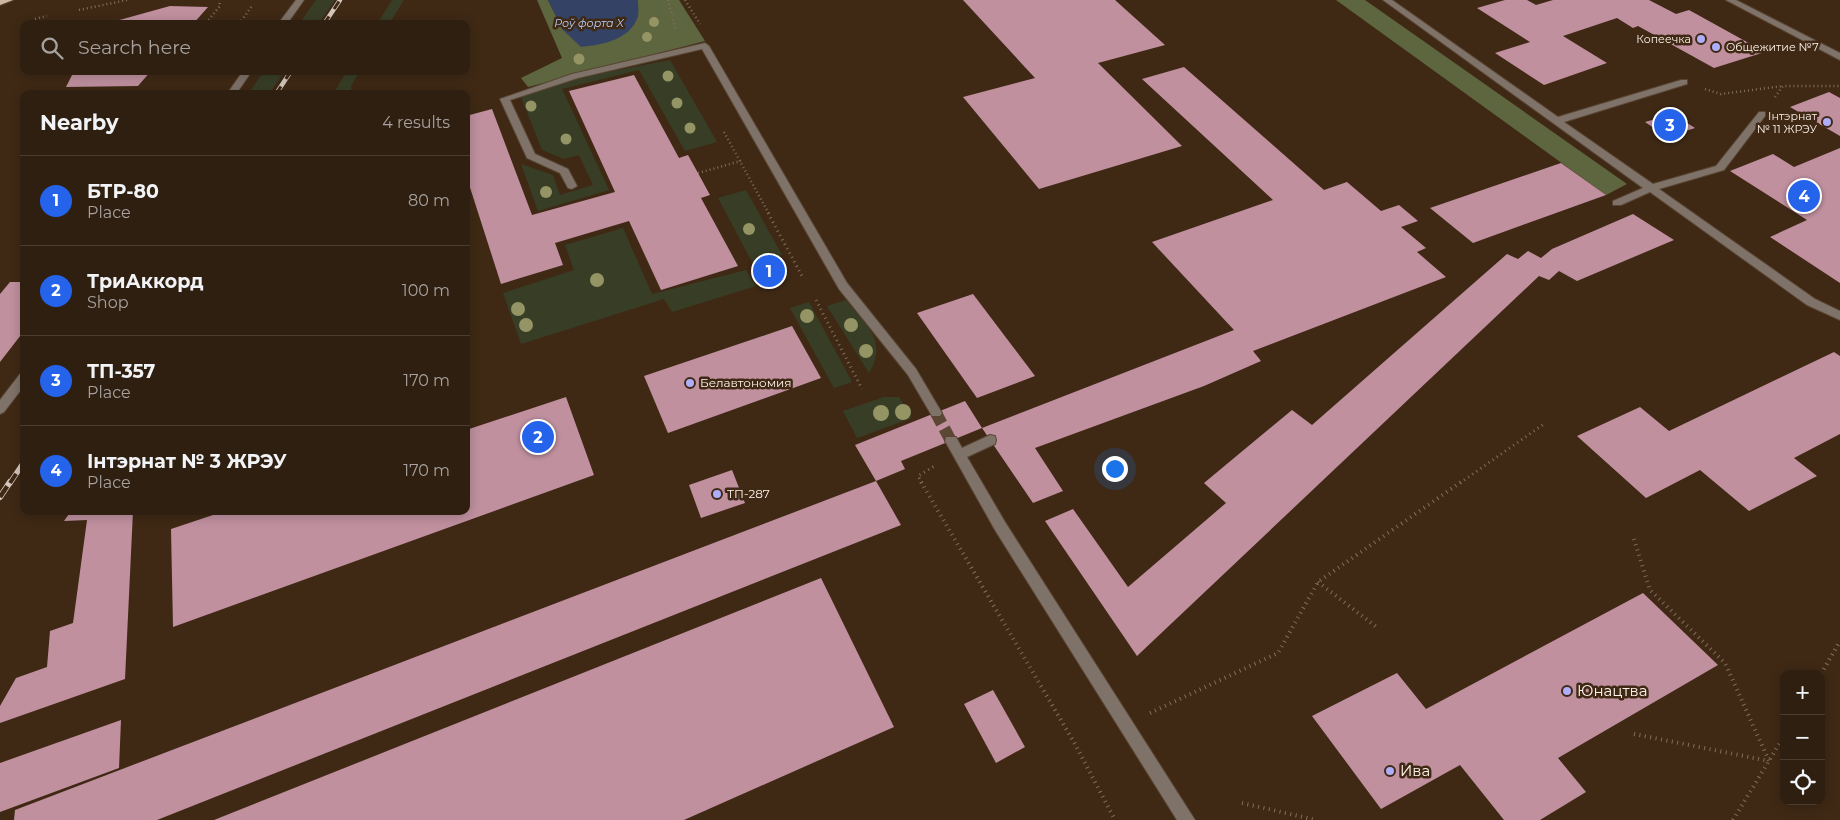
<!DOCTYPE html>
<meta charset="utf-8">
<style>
:root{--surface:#2f1f10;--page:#3b2c1e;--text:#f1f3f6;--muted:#a7a29f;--line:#4a3d30;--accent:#2563eb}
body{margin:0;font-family:Montserrat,sans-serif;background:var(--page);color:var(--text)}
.controls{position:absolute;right:15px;bottom:15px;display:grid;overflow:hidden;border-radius:10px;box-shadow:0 2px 12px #0003}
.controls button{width:45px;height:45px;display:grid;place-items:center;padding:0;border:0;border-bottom:1px solid var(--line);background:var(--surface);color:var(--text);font:25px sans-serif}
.you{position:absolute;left:1114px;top:468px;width:18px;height:18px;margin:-12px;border:4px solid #fff;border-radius:50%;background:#1a73e8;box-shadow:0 0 0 8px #1a73e833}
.badge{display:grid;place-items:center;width:32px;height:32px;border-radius:50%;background:var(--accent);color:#fff;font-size:16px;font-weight:700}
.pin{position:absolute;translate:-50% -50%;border:2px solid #fff;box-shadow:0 1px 5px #0006}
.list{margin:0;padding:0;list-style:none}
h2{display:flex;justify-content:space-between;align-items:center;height:65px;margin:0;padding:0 20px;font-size:21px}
h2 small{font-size:16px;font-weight:400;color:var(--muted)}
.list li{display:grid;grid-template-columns:32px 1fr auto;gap:15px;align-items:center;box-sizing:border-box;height:90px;padding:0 20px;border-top:1px solid var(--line)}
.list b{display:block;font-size:19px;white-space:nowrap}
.list p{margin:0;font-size:16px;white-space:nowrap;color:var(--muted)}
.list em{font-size:16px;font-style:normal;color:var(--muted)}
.icon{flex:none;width:28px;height:28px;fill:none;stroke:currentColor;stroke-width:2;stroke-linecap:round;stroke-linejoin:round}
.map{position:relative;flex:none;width:1840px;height:820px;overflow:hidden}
.search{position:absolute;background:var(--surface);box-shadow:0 2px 12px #0003;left:20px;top:20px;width:450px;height:55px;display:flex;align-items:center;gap:12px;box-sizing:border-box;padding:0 18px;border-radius:10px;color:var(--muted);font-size:19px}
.panel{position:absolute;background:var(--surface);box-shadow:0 2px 12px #0003;left:20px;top:90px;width:450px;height:425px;border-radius:10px}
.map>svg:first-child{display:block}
.green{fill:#383e26}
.forest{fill:#5d663e}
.water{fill:#344365}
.building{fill:#c0909f}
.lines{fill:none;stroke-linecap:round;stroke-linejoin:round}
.minor-tunnel{stroke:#5c4735;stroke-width:12;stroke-dasharray:12 5.5;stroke-linecap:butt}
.minor-casing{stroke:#5a4533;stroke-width:2}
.major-casing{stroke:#5a4533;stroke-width:2}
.path-far2{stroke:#816e5e;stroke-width:2.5;stroke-dasharray:1 3;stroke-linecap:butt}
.path-far1{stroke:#816e5e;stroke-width:3;stroke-dasharray:1 4;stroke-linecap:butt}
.path{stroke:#816e5e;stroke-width:4;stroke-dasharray:1 4.5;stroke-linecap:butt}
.minor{fill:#7e7269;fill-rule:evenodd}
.major{fill:#cdb6a2;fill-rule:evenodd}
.rail-far2-casing{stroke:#d5c7bc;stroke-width:4.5}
.rail-far1-casing{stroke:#d5c7bc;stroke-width:5.5}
.rail-casing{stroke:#d5c7bc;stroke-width:6}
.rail-far2{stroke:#3f2915;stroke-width:3;stroke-dasharray:9;stroke-linecap:butt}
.rail-far1{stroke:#3f2915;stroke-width:4;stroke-dasharray:11;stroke-linecap:butt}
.rail{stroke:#3f2915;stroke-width:4.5;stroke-dasharray:13;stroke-linecap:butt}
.tree{fill:#949465}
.poi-dot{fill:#afaefa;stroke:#3f2915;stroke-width:2}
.labels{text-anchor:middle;stroke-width:5;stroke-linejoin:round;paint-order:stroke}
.far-water-label{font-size:11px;font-style:italic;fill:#b5ccfc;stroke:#3f2915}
.far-poi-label{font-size:11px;fill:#fdf1e8;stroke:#3f2915;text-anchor:end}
.poi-label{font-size:12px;fill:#fdf1e8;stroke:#3f2915;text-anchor:start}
.near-poi-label{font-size:15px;fill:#fdf1e8;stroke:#3f2915;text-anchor:start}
</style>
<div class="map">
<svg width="1840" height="820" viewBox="0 0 1840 820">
<rect width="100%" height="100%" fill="#3f2915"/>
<g class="green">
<polygon points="316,0 335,0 318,24 299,24"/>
<polygon points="392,0 404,0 389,24 377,24"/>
<polygon points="670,60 717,142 685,151 639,70 562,89 609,190 538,211 521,164 553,175 560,195 593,185 579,155 564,159 542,150 521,97 577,78"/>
<polygon points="264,71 285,71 269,94 248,94"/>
<polygon points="347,71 360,71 351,86 352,94 333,94"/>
<polygon points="746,190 782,255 753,264 718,198"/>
<polygon points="623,228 652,294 746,270 756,286 672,312 664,299 521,344 503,293 574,270 565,245"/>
<path d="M846 300C865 324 889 341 869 373L827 306Z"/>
<polygon points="809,302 852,382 834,388 790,308"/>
<polygon points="884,397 899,397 912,418 857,438 843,411"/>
</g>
<g class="forest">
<polygon points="537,0 548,0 563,30 638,17 638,0 679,0 705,41 528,87 521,78 562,58"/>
<polygon points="1336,0 1365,0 1627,184 1606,195"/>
</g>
<path class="water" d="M548 0H638C638 5 639 12 638 16 631 40 601 45 581 47L563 30Z"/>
<g class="building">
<polygon points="963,0 1115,0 1165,45 1098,63 1182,146 1039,189 963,97 1035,78"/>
<polygon points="1505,0 1527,0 1536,5 1553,0 1649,0 1676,14 1689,10 1765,52 1714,68 1638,26 1633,28 1617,18 1563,36 1607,63 1544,85 1495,53 1530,42 1477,8"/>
<polygon points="170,6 208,7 193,24 105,24"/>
<polygon points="1184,67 1324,190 1347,182 1381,211 1399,205 1418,221 1401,227 1426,248 1417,252 1446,277 1253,351 1261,361 1204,386 1035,448 1063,491 1033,503 982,428 901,461 905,469 876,481 855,445 965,401 982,428 1234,330 1152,242 1273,200 1142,79"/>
<polygon points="74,71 151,71 138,86 66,87"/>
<polygon points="634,75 679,158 688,155 698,173 710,195 701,198 738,266 661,290 629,221 555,243 563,265 501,284 466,175 466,116 492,109 532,215 615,192 569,91"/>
<polygon points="1829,92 1840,98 1840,136 1790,107"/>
<polygon points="1673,114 1695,128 1667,137 1645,122"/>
<polygon points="1840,148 1840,283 1770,237 1807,220 1730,171 1773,154 1794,167"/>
<polygon points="1561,163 1606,195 1473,243 1430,208"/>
<polygon points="1633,214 1674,240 1577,281 1559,271 1549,280 1539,276 1137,656 1045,521 1073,509 1128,587 1226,503 1204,483 1292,410 1312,425 1507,254 1518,259 1528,251 1541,258 1552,249"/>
<polygon points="10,282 24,282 24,331 0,362 0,294"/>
<polygon points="973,294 1035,376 977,398 917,313"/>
<polygon points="792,326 821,378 668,433 644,376"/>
<polygon points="1834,352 1840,356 1840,434 1794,458 1817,476 1749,511 1700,470 1646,498 1577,436 1640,407 1669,431"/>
<polygon points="566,397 594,475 173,627 171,529 225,511 466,511 466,430"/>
<polygon points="732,470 745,503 701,518 689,485"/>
<polygon points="876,481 901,525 157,820 14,820 15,810"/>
<polygon points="71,511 133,511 125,679 0,723 0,706 16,678 47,667 50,631 73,623 87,520 64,521"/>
<polygon points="821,578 894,727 684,820 214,820"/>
<polygon points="1643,593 1718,665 1558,758 1586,792 1540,820 1504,820 1460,765 1381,809 1312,716 1397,673 1426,709"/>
<polygon points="993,690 1025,747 996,763 964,704"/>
<polygon points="121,720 119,768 0,812 0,763"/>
</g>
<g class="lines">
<polyline class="minor-tunnel" points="936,413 951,441"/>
<defs>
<g id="minor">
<polygon points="296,0 304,0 287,24 278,24"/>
<polygon points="1383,0 1392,0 1558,117 1681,80 1687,80 1687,84 1564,122 1653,184 1716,166 1759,112 1765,112 1765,116 1724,170 1659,189 1815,299 1840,311 1840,320 1807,305 1650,192 1621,205 1613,205 1613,201 1643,188"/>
<polygon points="1726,0 1736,0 1840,53 1840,60"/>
<polygon points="705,43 709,46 847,283 916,369 942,413 940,416 932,416 908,375 839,289 702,49 578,78 510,100 535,154 568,169 577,186 572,189 568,188 560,173 527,158 500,99 572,74"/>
<polygon points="243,71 252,71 236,94 227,94"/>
<polygon points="24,372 24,386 4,412 0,414 0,400 20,374"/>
<polygon points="990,435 995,436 996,440 995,444 967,457 1005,522 1195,820 1177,820 995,530 945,441 946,437 956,437 962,448"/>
</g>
<polygon id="major" points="0,0 13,0 0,5"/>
</defs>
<use href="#minor" class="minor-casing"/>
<use href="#major" class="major-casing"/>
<g class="path-far2">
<polyline points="668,0 676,31"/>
<polyline points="685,0 700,24"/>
<polyline points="79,10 127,0"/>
<polyline points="35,19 47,16"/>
<polyline points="194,22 206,23 220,6 219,0"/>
<polyline points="239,24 252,6"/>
<polyline points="1705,89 1721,94 1783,86"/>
<polyline points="1775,97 1783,86 1840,86"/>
<polyline points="724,132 769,214"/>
<polyline points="698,173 741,161"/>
</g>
<g class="path-far1">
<polyline points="768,213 802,276"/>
<polyline points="816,300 862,389"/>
<polyline points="922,483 918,476 936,465"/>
<polyline points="1460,483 1544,424"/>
</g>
<g class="path">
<polyline points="921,482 1075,744 1115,820"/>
<polyline points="1634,539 1650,590 1725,663 1769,761"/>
<polyline points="1318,582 1379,629"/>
<polyline points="1821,674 1840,641"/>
<polyline points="1150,713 1278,653 1318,582 1461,482"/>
<polyline points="1634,734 1769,761"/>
<polyline points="1242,803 1316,820"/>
<polyline points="1733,820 1784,736"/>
</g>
<use href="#minor" class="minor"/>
<use href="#major" class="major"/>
<defs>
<g id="rail-far2">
<polyline points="324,24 340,0"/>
<polyline points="276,94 291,71"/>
</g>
<polyline id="rail-far1" points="10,483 24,462"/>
<polyline id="rail" points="0,497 10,482"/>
</defs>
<use href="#rail-far2" class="rail-far2-casing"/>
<use href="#rail-far1" class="rail-far1-casing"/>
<use href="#rail" class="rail-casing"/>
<use href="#rail-far2" class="rail-far2"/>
<use href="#rail-far1" class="rail-far1"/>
<use href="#rail" class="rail"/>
</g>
<g class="tree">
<circle cx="654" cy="22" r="5"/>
<circle cx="647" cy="37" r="5"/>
<circle cx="579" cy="59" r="5.5"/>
<circle cx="668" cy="76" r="5.5"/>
<circle cx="677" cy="103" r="5.5"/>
<circle cx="531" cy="106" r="5.5"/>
<circle cx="690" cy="128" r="5.5"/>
<circle cx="566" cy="139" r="5.5"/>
<circle cx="546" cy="192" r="6"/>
<circle cx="749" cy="229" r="6"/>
<circle cx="597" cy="280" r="7"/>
<circle cx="518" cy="309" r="7"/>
<circle cx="807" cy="316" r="7"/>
<circle cx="526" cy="325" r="7"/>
<circle cx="851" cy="325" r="7"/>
<circle cx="866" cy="351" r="7"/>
<circle cx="903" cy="412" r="8"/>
<circle cx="881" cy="413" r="8"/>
</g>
<g class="poi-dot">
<circle cx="1701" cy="39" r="5"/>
<circle cx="1716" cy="47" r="5"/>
<circle cx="1827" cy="122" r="5"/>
<circle cx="690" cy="383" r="5"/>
<circle cx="717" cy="494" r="5"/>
<circle cx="1567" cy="691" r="5"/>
<circle cx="1390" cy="771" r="5"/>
</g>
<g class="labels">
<g class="far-water-label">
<text x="589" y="27">Роў форта X</text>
</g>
<g class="far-poi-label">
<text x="1691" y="43">Копеечка</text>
<text x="1726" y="51" text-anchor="start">Общежитие №7</text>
<text x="1817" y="120">Інтэрнат<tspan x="1817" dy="13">№ 11 ЖРЭУ</tspan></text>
</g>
<g class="poi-label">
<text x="700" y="387">Белавтономия</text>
<text x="727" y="498">ТП-287</text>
</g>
<g class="near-poi-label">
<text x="1577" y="696">Юнацтва</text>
<text x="1400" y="776">Ива</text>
</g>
</g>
</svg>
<div class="controls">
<button>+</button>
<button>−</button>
<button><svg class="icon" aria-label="locate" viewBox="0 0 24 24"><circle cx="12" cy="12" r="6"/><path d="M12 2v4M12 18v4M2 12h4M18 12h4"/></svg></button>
</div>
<div class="you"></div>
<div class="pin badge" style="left:769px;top:271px">1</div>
<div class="pin badge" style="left:538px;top:437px">2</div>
<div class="pin badge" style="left:1670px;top:125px">3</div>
<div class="pin badge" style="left:1804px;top:196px">4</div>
<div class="search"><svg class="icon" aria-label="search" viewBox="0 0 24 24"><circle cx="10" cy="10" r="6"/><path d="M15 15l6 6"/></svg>Search here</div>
<section class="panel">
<h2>Nearby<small>4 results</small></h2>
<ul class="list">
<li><span class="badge">1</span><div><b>БТР-80</b><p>Place</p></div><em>80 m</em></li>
<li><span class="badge">2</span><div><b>ТриАккорд</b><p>Shop</p></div><em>100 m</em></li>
<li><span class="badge">3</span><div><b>ТП-357</b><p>Place</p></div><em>170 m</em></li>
<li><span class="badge">4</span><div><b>Інтэрнат № 3 ЖРЭУ</b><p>Place</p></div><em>170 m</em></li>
</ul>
</section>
</div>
